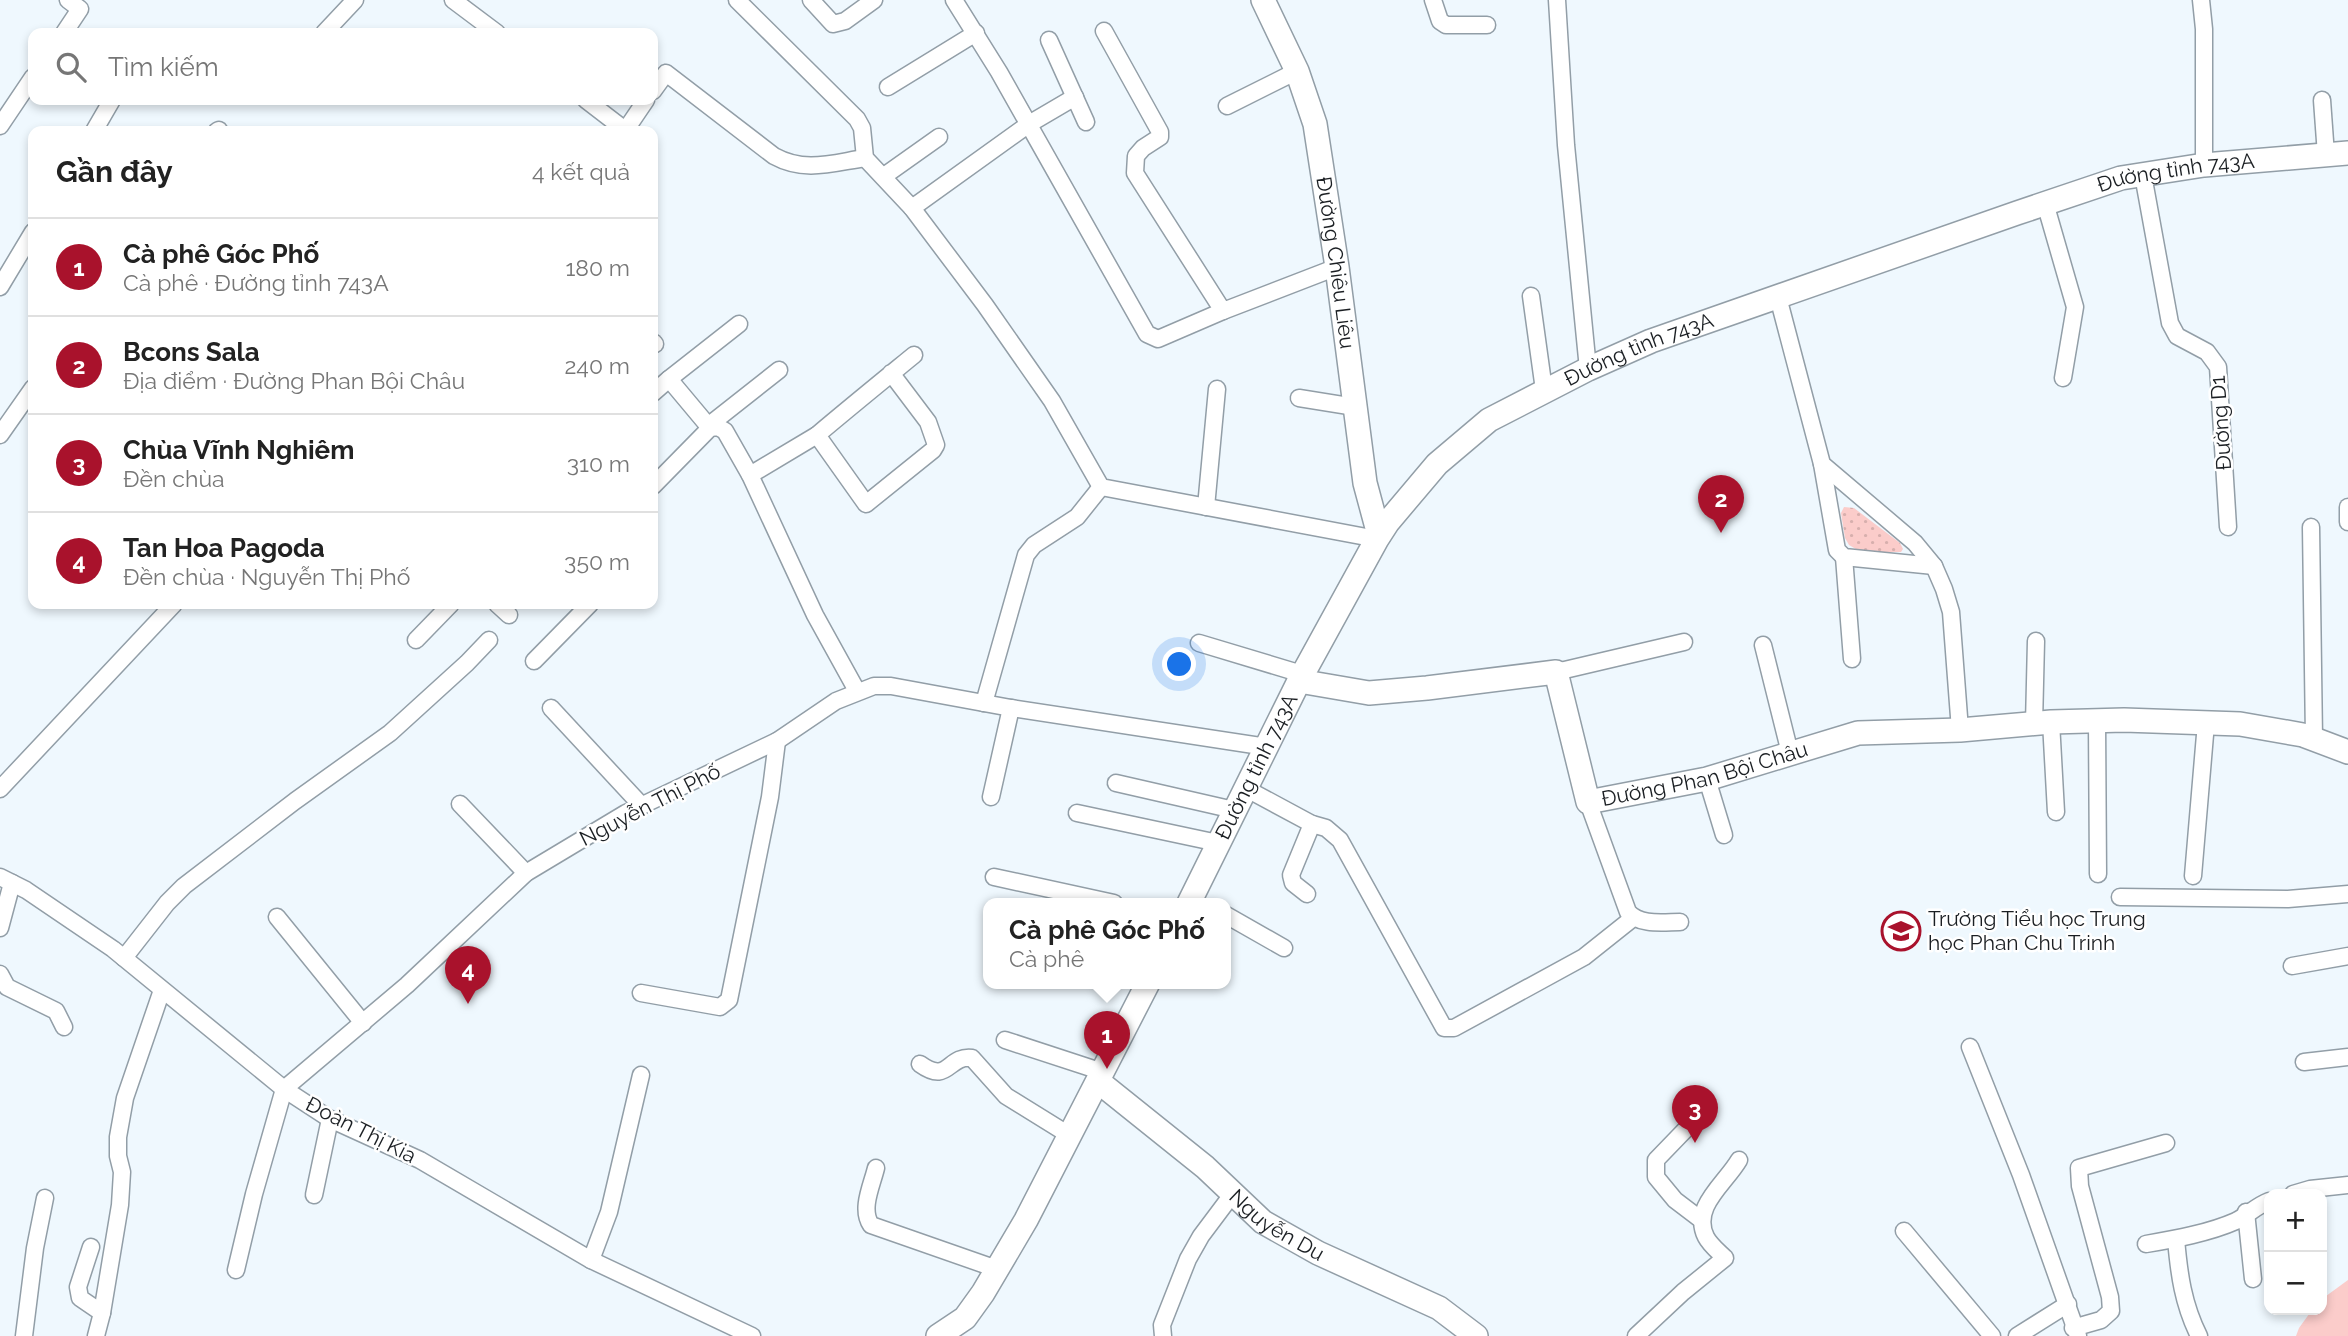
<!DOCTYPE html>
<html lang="vi">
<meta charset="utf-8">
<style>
:root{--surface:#fff;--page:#f2f2f2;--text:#222;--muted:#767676;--line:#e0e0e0;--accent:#a9122c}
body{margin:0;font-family:Raleway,sans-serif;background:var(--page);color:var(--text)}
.controls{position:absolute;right:21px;bottom:21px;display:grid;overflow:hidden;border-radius:14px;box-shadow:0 4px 10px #0003}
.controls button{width:63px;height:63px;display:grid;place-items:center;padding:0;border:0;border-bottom:2px solid var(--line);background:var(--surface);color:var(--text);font:35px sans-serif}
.you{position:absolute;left:1180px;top:665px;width:24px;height:24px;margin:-18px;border:5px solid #fff;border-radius:50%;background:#1a73e8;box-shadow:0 0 0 10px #1a73e833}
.badge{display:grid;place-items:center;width:46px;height:46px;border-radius:50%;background:var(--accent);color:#fff;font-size:23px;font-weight:700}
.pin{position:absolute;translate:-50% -58px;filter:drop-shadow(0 2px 4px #0008)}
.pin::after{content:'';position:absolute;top:37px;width:24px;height:21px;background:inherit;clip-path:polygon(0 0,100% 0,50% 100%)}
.popup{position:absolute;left:983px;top:898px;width:248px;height:91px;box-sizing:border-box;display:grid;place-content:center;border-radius:14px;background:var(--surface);filter:drop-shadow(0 2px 5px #0005);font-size:23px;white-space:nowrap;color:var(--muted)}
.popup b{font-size:26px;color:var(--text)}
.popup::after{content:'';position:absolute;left:50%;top:100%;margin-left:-14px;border:14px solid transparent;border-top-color:var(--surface)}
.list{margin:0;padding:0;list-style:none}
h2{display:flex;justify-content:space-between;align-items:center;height:91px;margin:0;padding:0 28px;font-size:30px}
h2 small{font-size:23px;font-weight:400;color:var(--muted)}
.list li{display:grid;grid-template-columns:46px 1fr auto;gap:21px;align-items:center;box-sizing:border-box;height:98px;padding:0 28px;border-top:2px solid var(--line)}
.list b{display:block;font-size:26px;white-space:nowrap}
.list p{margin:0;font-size:23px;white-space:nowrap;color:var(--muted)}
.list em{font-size:23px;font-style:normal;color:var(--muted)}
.icon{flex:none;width:38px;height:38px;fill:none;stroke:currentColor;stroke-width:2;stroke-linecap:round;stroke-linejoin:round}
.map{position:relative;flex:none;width:2348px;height:1336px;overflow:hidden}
.search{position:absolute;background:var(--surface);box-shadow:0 4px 10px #0003;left:28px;top:28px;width:630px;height:77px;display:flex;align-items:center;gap:18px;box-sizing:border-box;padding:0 24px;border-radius:14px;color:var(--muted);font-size:26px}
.panel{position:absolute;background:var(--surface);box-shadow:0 4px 10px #0003;left:28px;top:126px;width:630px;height:483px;border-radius:14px}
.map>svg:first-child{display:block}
.grass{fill:url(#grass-dots)}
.pitch{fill:#fbccca}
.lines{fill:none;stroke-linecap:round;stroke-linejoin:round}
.street-casing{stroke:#929ea7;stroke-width:19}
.secondary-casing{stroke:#929ea7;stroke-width:26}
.street{stroke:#fff;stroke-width:16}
.secondary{stroke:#fff;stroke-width:23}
.labels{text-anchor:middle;stroke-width:5;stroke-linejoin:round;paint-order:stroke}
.street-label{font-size:21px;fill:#1b1f23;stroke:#fff}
.poi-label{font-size:21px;fill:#1b1f23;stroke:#fff;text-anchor:start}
</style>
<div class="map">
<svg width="2348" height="1336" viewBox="0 0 2348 1336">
<defs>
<pattern id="grass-dots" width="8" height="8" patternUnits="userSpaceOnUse" patternTransform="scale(1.75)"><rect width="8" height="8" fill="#fbccca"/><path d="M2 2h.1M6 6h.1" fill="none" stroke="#d7afad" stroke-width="1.8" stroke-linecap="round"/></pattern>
</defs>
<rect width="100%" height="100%" fill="#eff8fe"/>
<polygon class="grass" points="1844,507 1854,508 1900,543 1903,549 1901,552 1861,552 1849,545 1845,538 1841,513"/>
<polygon class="pitch" points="2348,1280 2348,1336 2296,1336 2299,1328 2312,1310 2322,1310 2322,1299"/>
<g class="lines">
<defs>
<g id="street">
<polyline points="453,0 497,33"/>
<polyline points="737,0 857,119 862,128 865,158 912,208 985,305 1052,401 1101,487 1377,539"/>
<polyline points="811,0 833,24 845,21 874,0"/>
<polyline points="954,0 999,72 1147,334 1158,339 1223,311"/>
<polyline points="1433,0 1440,21 1446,25 1487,25"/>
<polyline points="1557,0 1566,145 1588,369"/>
<polyline points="2201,0 2204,29 2204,165"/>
<polyline points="1104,31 1160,132 1160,137 1143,148 1136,156 1135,173 1223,311 1337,267"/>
<polyline points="64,33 80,9 68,0"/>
<polyline points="324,33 355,0"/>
<polyline points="1049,40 1086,122"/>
<polyline points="888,87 976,33"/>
<path d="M653 91 666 73 774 156C805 173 832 163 865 158"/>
<polyline points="586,100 625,130"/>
<polyline points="2322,100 2326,155"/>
<polyline points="1227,106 1297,71"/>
<polyline points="0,126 33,77"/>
<polyline points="94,131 112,100"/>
<polyline points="217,131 219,130"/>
<polyline points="625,131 646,100"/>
<polyline points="2143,175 2170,323 2177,336 2207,352 2218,367 2228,527"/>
<polyline points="884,176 939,137"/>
<polyline points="2045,203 2075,307 2063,378"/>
<polyline points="912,208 1029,124 1075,97"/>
<polyline points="0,287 33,232"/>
<polyline points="1531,296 1544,390"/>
<polyline points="1778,297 1822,464 1915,543 1934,566 1944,589 1951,612 1960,730"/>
<polyline points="653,342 655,344"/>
<path d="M891 373 928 422 936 445 933 450 866 504 817 435C849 408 881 382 914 355"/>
<polyline points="669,379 739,324"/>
<polyline points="653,393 669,379 710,428"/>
<polyline points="1299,398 1355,407"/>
<polyline points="708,426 779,370"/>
<polyline points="0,435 33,388"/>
<polyline points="1822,464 1837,550 1844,557 1934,566"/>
<polyline points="750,475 817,435"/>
<polyline points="653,486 710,428 718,427 725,431 750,475 815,615 857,691"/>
<polyline points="1206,507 1217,389"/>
<polyline points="2348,507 2348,522"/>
<polyline points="2311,527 2314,739"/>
<polyline points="1844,557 1852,659"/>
<polyline points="497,604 509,615"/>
<polyline points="416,640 451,604"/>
<polyline points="1199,643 1302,674"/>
<polyline points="1763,645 1790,753"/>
<polyline points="534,661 590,604"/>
<polyline points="1556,672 1684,642"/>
<polyline points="984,703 1026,555 1034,545 1077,517 1101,487"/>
<polyline points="551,708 642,806"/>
<polyline points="2097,721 2098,874"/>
<polyline points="2051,722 2056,812"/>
<polyline points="2034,724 2036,641"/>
<polyline points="1707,779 1724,835"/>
<polyline points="1116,783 1234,810"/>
<polyline points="1245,788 1312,824 1326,828 1340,840 1444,1028 1454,1028 1584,957 1633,918"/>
<polyline points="0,789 174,604"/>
<polyline points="991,797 1011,708"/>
<path d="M1588 802 1628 912C1640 926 1664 922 1680 922"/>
<polyline points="460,804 526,873"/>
<polyline points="1077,813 1218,843"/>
<polyline points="2193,876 2206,723"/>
<polyline points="0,877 26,890 113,949 284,1089 330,1119 420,1160 591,1260 752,1336"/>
<polyline points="994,877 1114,903"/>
<polyline points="1307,894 1293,883 1291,875 1312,824"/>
<polyline points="2120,897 2288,899 2348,894"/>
<polyline points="1226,915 1284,948"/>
<polyline points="277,917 363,1023"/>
<polyline points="0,928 12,883"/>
<polyline points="124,958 167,903 184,886 295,801 390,733 467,663 489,640"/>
<polyline points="2292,966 2348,956"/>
<polyline points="0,974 7,987 56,1011 64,1027"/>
<polyline points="641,993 720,1007 729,1000 770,797 777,741"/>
<polyline points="1005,1040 1103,1072"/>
<polyline points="1970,1047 2021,1175 2078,1336"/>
<polyline points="2304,1062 2348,1057"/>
<path d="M920 1064C949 1085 947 1055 972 1058L1006 1096 1069 1135"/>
<polyline points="1685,1130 1656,1160 1656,1177 1675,1200 1700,1219"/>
<path d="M876 1168C872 1185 860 1209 871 1225L997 1269"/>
<polyline points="2293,1194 2310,1189 2348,1185"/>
<polyline points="314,1195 330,1119"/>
<polyline points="2246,1212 2253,1279"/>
<polyline points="1904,1231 1992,1336"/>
<path d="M2176 1239C2179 1274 2183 1304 2199 1336"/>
<path d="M2146 1244C2175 1239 2209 1233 2236 1221 2248 1215 2256 1206 2269 1201"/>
<polyline points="91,1247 78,1287 80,1298 102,1313 96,1336"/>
<polyline points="591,1260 609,1212 641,1075"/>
<polyline points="236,1270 254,1194 284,1089 407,985 526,873 626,813 777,741 836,701 874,686 891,686 1011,708 1267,747"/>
<polyline points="102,1313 120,1205 122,1172 118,1156 118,1137 125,1098 162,990"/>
<polyline points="2073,1328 2101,1320 2111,1311 2110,1297 2080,1186 2079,1168 2166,1143"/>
<polyline points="24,1336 35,1248 45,1198"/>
<polyline points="1163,1336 1162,1325 1188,1259 1201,1236 1234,1192"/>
<path d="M1636 1336 1683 1292 1725 1258C1719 1252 1710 1245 1706 1237 1691 1207 1725 1184 1739 1160"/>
<polyline points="2017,1336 2068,1304"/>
</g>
<g id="secondary">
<path id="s1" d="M1263 0 1297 71 1315 124 1337 267 1365 483 1379 535"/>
<path id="s2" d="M1299 681 1369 693 1427 688 1556 672 1588 802 1707 779 1858 733 1960 730 2051 722 2124 720 2240 724 2303 735 2348 752"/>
<path id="s3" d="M1189 903 1299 681 1377 539 1388 522 1437 464 1489 420 1588 369 1651 341 2017 213 2121 178 2204 165 2348 153"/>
<path id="s4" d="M1099 1082 1205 1167 1263 1222 1318 1253 1439 1308 1476 1336"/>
<polyline points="938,1336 965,1318 983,1293 1026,1220 1148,983"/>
</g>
</defs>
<use href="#street" class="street-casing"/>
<use href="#secondary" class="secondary-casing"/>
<use href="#street" class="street"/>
<use href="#secondary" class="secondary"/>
</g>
<defs>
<symbol id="school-ring" viewBox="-11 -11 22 22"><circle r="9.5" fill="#fff" stroke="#a9122c" stroke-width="1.5"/><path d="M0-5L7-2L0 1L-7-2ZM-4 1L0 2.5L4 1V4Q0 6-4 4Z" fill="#a9122c"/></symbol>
</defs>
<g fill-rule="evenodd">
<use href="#school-ring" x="1879" y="909" width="44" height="44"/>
</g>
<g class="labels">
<g class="street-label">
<text dy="7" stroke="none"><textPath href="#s3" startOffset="1307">Đường tỉnh 743A</textPath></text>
<text dy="7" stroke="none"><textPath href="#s1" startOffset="275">Đường Chiêu Liêu</textPath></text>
<text dy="7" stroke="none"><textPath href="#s3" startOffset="740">Đường tỉnh 743A</textPath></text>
<text transform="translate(2221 423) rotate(-94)" y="7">Đường D1</text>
<text dy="7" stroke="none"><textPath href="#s3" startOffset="152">Đường tỉnh 743A</textPath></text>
<text dy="7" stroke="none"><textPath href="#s2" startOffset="513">Đường Phan Bội Châu</textPath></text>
<text transform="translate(650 805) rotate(-27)" y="7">Nguyễn Thị Phố</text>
<text transform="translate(361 1130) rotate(27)" y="7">Đoàn Thị Kia</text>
<text dy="7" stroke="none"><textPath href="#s4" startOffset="229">Nguyễn Du</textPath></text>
</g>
<g class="poi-label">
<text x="1928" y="926">Trường Tiểu học Trung<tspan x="1928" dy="24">học Phan Chu Trinh</tspan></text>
</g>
</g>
</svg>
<div class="controls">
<button>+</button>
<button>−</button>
</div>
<div class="you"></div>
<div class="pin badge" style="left:1107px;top:1069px">1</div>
<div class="popup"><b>Cà phê Góc Phố</b>Cà phê</div>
<div class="pin badge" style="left:1721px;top:533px">2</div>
<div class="pin badge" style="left:1695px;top:1143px">3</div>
<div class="pin badge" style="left:468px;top:1004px">4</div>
<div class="search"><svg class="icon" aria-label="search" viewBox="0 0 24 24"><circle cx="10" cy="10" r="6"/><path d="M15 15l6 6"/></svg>Tìm kiếm</div>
<section class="panel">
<h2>Gần đây<small>4 kết quả</small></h2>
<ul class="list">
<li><span class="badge">1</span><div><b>Cà phê Góc Phố</b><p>Cà phê · Đường tỉnh 743A</p></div><em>180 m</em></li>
<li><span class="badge">2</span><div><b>Bcons Sala</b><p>Địa điểm · Đường Phan Bội Châu</p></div><em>240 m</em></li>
<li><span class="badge">3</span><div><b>Chùa Vĩnh Nghiêm</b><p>Đền chùa</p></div><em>310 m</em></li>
<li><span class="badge">4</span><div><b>Tan Hoa Pagoda</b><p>Đền chùa · Nguyễn Thị Phố</p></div><em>350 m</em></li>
</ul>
</section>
</div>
